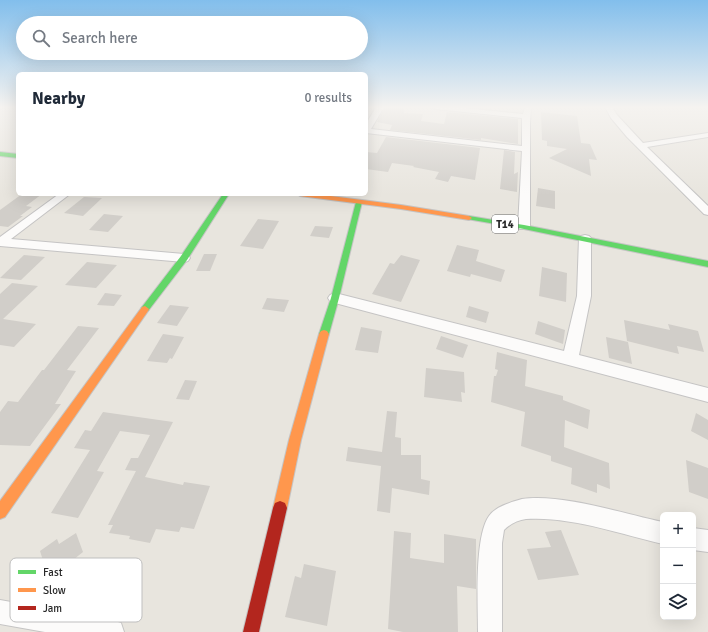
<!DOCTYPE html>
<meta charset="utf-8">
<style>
:root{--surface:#fff;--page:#f6f6f7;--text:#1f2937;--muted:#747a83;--line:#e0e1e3}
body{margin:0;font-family:Signika,sans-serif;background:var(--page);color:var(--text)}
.controls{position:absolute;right:12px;bottom:12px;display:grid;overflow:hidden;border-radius:6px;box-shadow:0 4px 16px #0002}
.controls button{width:36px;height:36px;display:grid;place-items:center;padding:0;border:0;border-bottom:1px solid var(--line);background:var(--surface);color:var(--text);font:20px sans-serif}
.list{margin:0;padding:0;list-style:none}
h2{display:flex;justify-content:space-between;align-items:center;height:52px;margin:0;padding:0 16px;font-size:17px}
h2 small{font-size:13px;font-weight:400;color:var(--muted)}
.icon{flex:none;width:22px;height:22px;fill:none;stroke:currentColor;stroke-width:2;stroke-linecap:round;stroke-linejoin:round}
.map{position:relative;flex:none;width:708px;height:632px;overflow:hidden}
.search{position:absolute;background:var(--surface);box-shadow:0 4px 16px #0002;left:16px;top:16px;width:352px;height:44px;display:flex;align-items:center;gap:10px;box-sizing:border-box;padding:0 14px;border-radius:22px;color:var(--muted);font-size:15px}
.panel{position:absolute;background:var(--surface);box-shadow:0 4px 16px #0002;left:16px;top:72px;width:352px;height:124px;border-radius:6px}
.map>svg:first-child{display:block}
.building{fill:#d1cec9}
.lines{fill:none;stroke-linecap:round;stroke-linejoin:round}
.street-casing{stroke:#c5c4c4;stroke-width:2}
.fast-casing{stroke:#c5c4c4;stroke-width:2}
.slow-casing{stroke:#c5c4c4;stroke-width:2}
.jam-casing{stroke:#c5c4c4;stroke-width:2}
.street{fill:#fcfbfa;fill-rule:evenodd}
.fast{fill:#63d668;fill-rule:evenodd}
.slow{fill:#ff974d;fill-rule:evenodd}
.jam{fill:#b3261e;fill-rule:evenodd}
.labels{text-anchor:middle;stroke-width:4;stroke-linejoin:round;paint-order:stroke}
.shield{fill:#fff;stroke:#696969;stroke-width:1}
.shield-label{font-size:11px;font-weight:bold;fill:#292929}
.key{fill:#fff;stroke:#bfbfbf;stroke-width:1}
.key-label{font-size:11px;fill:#292929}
</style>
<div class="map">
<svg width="708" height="632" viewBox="0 0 708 632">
<rect width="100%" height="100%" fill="#e8e5de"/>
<g class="building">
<polygon points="385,107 403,108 404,113 423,114 421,121 444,124 447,112 518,119 518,144 481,138 481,140 390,130 392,125 377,122"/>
<polygon points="541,112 577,116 581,143 590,144 597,160 589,159 591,176 549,158 567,149 547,146 547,141 542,140"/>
<polygon points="386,137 480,148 475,180 451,176 448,182 435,179 439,172 413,167 414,166 392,163 388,172 366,169 366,152 377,153"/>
<polygon points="504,150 515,152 514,174 518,172 517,192 500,189"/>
<polygon points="538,188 555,191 555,209 536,206"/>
<polygon points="22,194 42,194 26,206 32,207 20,216 23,216 8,227 0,226 0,210"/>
<polygon points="84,197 102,198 83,216 64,213"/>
<polygon points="104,214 123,216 108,232 89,230"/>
<polygon points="258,219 279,221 263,249 240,246"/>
<polygon points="315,226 333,227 329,238 310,236"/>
<polygon points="457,245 479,250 476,261 505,270 501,282 471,274 470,277 447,271"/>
<polygon points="204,254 217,254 210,271 196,271"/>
<polygon points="24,255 45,257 21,280 0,278"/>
<polygon points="401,255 420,260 401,302 372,294 390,263 394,264"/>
<polygon points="87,262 117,265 96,288 65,285"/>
<polygon points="542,267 567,273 566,302 539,296"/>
<polygon points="12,283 38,286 3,319 36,324 14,347 0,345 0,294"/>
<polygon points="105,293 122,295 114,306 97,305"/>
<polygon points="267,298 289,300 284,312 262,309"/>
<polygon points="170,305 189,307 177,326 157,323"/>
<polygon points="469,306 489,312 486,323 466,317"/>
<polygon points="624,320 670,330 668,324 698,331 704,352 677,346 679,354 627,341"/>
<polygon points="538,321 565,330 563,344 535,334"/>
<polygon points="78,326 99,328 67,370 76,371 55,404 61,404 30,446 0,445 0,412 8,401 18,402 42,370 44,370"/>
<polygon points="361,327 382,331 378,353 355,350"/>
<polygon points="163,334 184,337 172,359 170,358 167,363 147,361"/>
<polygon points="441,336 468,345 463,358 436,349"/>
<polygon points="606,337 628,342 632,364 609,358"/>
<polygon points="497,352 527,360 525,386 563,396 563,400 590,410 588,429 565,420 564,447 609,463 610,489 597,484 597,493 571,484 572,468 551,461 551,456 521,446 525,412 491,402 494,376 496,376 498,370 495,369"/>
<polygon points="426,368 464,372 465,393 461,392 462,402 424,397"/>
<polygon points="185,380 197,381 189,400 176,399"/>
<polygon points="387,411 397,412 395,437 401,438 401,455 421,455 421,479 430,481 429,495 392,488 390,513 377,511 381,466 346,461 348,447 382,452"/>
<polygon points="103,412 173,422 145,477 183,485 184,482 210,486 194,529 181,527 179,532 156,529 150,543 129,539 130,536 109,533 113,525 108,525 136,471 125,470 131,458 138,458 150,435 120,431 97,471 104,472 78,518 51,513 90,450 74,448 85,430 91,431"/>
<polygon points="696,413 708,420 708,440 691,431"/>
<polygon points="686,460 708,468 708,499 689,492"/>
<polygon points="561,530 579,575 538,580 527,549 551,547 545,532"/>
<polygon points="394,531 411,533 410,558 444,563 444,534 476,539 476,589 457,586 458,632 403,632 388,629"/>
<polygon points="76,533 83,552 49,579 40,551 57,539 59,544"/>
<polygon points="304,564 336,571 327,626 285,617 295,576 301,578"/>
</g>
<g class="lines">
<defs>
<g id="street">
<polygon points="0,107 5,107 0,109"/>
<polygon points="376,107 384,107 371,129 522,146 522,118 435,109 431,107 455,107 523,114 525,107 531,107 530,123 530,227 528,229 520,229 518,227 522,151 366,133 366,124"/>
<polygon points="605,107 612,107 617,115 643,143 708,133 708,137 647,147 708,206 708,215 704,214 627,137 611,118"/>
<polygon points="59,194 70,194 11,239 184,254 188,255 190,258 188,261 184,262 0,246 0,237"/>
<polygon points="585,235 589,236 591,238 591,296 579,355 708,388 708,402 335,303 330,301 328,298 330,295 335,293 564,351 577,296 579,238 581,236"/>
<path d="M522 499C561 493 624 514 663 522V544C620 534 570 516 526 519 518 520 510 524 504 530L502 543V632H478C478 605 474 537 489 516 496 506 512 502 522 499Z"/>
<polygon points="693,528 708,530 708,552 693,550"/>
<polygon points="0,600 112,620 121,623 124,632 45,632 0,624"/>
</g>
<g id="fast">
<polygon points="0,152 18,154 18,158 0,156"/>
<polygon points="223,194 229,194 187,260 148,311 142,311 141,309 142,307 181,256"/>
<polygon points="359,200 362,202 339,298 329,334 327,337 321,337 319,334 331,298 356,202"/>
<polygon points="469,216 524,225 708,261 708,267 524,229 467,219 466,218"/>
</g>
<g id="slow">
<polygon points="297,194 315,194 401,205 469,216 472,218 469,220 401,209 300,196"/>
<polygon points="145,306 149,309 148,311 5,517 0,519 0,501 142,307"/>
<polygon points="324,330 327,331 329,334 301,440 287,508 285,513 280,515 275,513 273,508 289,440 319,334 321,331"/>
</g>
<polygon id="jam" points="280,501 285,503 287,508 259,632 243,632 273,508 275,503"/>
</defs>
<use href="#street" class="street-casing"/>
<use href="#fast" class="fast-casing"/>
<use href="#slow" class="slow-casing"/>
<use href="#jam" class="jam-casing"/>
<use href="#street" class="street"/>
<use href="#fast" class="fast"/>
<use href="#slow" class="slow"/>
<use href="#jam" class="jam"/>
</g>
<linearGradient id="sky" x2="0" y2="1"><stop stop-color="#82beec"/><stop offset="0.55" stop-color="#f5f3f0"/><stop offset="1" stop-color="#f5f3f0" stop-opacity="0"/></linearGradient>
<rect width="708" height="195" fill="url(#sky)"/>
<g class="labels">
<rect class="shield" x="492" y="215" width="26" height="18" rx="3"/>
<g class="shield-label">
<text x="505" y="228">T14</text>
</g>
</g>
<rect x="10" y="558" width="132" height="64" rx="6" class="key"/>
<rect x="18" y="570" width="18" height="4" fill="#63d668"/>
<rect x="18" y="588" width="18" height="4" fill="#ff974d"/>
<rect x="18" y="606" width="18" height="4" fill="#b3261e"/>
<g class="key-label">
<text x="43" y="576">Fast</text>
<text x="43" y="594">Slow</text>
<text x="43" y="612">Jam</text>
</g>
</svg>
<div class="controls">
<button>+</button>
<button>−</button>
<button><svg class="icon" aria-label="layers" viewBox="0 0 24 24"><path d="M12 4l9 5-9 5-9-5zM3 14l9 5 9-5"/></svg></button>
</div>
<div class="search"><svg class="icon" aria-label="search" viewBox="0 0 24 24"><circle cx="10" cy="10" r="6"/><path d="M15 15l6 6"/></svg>Search here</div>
<section class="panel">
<h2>Nearby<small>0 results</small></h2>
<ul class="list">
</ul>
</section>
</div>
